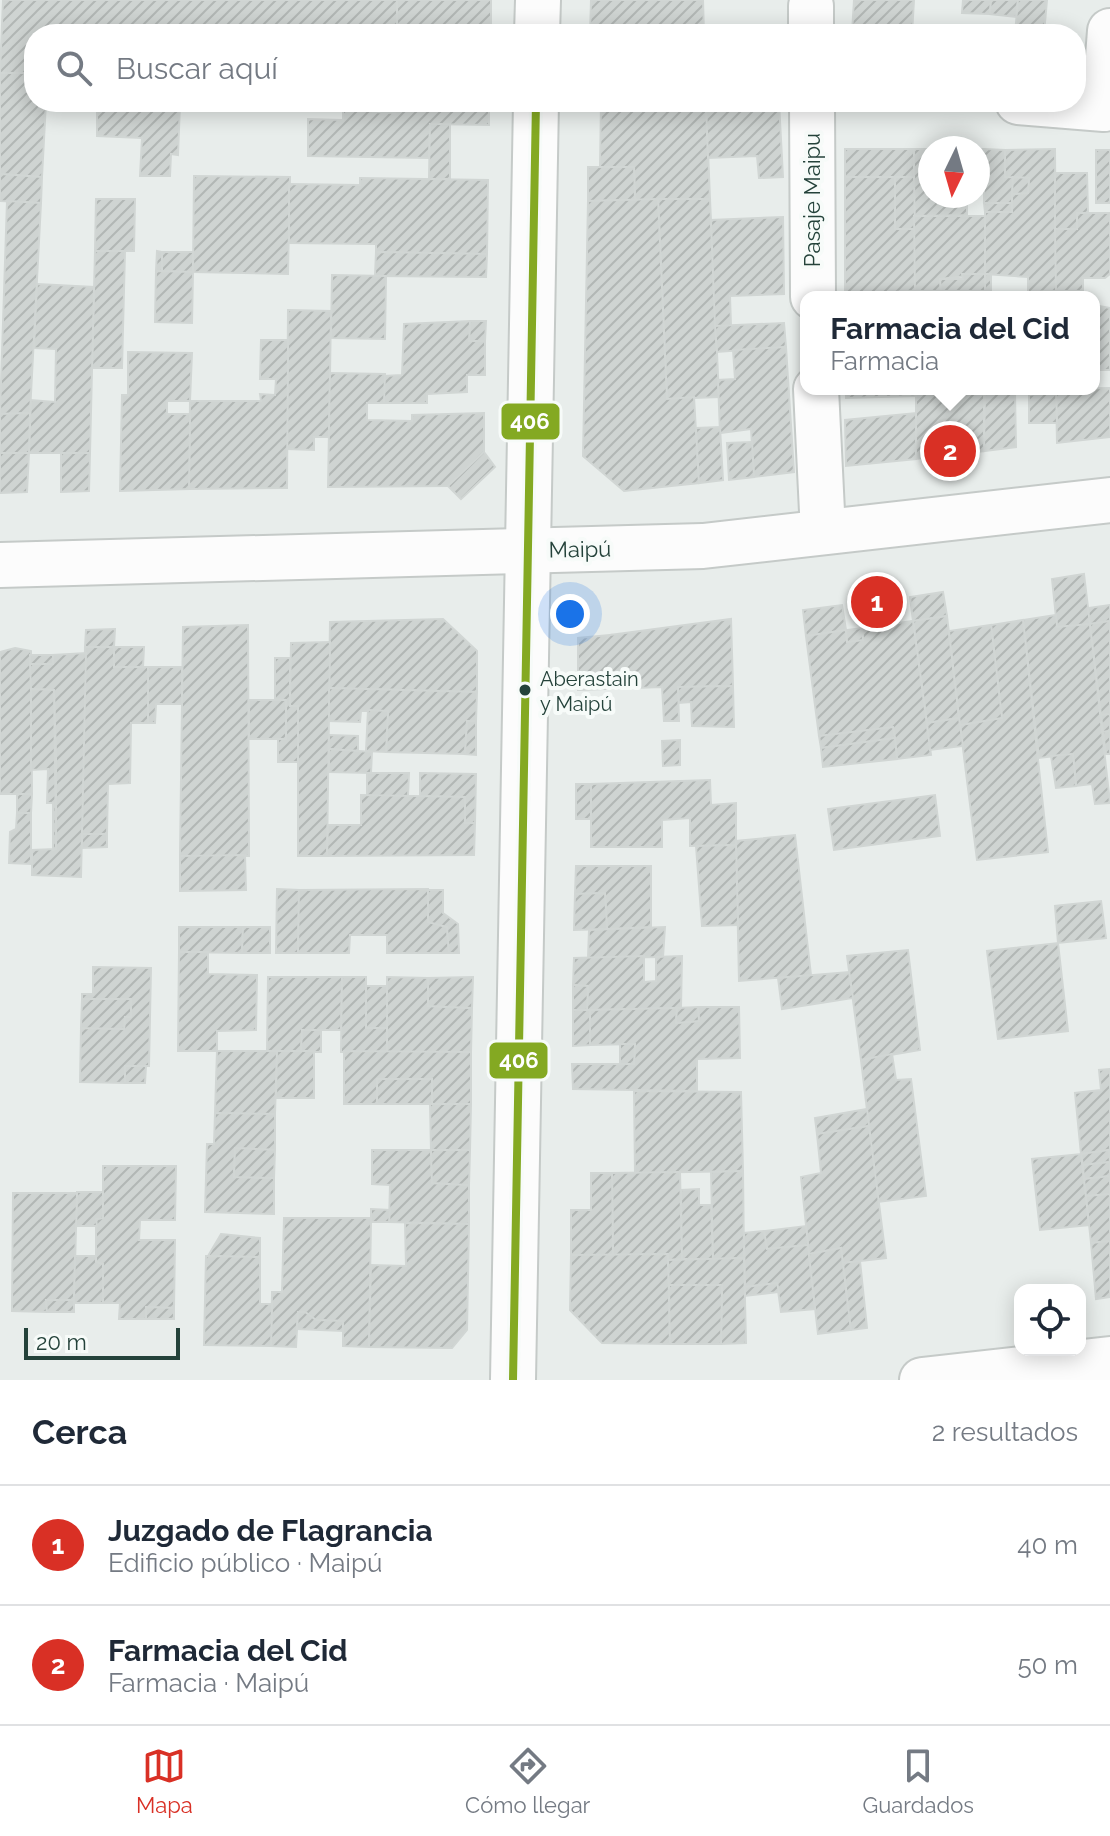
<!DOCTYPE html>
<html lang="es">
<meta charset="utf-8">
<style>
:root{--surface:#fff;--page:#f6f6f7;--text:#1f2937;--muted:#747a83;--line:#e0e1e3;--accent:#d93025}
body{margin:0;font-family:Raleway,sans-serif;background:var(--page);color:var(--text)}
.controls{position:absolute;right:24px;bottom:24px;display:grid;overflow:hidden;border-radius:16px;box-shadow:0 4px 20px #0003}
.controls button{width:72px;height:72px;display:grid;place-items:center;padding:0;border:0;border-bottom:2px solid var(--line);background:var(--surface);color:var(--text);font:40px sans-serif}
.compass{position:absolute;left:918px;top:136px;width:72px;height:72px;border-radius:50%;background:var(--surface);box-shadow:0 4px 20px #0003;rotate:185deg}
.scale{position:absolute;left:24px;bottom:20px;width:156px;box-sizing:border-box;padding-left:8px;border:4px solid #24423a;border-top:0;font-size:22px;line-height:28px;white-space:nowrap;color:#24423a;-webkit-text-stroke:6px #f7fbf9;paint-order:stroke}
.you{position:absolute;left:570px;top:614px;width:28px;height:28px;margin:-20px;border:6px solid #fff;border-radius:50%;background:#1a73e8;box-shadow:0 0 0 12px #1a73e833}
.badge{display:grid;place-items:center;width:52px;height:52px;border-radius:50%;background:var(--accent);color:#fff;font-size:26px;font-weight:700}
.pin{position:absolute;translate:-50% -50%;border:4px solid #fff;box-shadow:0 2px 8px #0006}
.popup{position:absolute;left:800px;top:291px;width:300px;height:104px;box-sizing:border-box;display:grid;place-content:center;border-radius:16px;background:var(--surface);filter:drop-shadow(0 2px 6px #0005);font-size:26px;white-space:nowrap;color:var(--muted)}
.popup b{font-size:30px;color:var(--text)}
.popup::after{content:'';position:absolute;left:50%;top:100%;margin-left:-16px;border:16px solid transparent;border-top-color:var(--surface)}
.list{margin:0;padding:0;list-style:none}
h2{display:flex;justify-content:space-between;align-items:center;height:104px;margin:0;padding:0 32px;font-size:34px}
h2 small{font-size:26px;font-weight:400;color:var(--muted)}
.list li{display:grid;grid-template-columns:52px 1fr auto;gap:24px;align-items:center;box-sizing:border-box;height:120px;padding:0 32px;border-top:2px solid var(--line)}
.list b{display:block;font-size:30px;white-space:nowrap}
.list p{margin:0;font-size:26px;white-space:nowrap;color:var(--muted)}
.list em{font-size:26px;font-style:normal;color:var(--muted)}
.icon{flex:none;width:44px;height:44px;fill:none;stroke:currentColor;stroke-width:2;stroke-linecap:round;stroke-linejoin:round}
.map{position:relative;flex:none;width:1110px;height:1380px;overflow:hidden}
.search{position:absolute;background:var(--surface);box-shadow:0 4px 20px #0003;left:24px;right:24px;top:24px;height:88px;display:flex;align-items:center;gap:20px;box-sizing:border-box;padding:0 28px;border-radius:32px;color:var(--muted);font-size:30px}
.sheet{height:344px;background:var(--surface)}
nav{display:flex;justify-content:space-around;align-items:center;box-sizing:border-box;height:112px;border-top:2px solid var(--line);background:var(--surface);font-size:22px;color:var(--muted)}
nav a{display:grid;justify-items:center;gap:4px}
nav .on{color:var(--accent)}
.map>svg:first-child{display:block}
.building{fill:url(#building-hatch);stroke:#d1d6d4;stroke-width:2}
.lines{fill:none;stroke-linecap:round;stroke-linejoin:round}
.minor-casing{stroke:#c5cac8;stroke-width:48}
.minor{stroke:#fcfcfc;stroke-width:44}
.bus-1-casing{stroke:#f7fbf9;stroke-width:14}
.bus-1{stroke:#84a922;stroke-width:8}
.bus-dot{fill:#24423a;stroke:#f7fbf9;stroke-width:3}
.labels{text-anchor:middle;stroke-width:8;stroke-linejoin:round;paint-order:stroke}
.bus-label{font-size:20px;fill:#24423a;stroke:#f7fbf9;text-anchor:start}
.street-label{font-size:22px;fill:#24423a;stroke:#f7fbf9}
.line-badge{stroke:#f7fbf9;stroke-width:3}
.badge-label{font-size:22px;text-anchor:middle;font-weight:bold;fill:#fff}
</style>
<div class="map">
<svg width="1110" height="1380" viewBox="0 0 1110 1380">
<defs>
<pattern id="building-hatch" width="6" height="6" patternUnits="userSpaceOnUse" patternTransform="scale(2)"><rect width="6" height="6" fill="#cfd4d2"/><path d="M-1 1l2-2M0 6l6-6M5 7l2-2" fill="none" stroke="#b2b7b5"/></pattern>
</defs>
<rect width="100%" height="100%" fill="#e8edeb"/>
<g class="building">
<polygon points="3,0 397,0 397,34 34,34 34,73 0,73"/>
<rect x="397" y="0" width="94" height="34"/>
<polygon points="591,0 703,0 704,34 590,34"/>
<polygon points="854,0 914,0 912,34 852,33"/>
<polygon points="963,0 991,0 990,14 962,13"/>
<polygon points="991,0 1018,0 1016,17 990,14"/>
<polygon points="1018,0 1047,0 1044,34 1015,34"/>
<polygon points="0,73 34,73 34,102 46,102 42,177 0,174"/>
<polygon points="97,102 180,104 178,155 171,154 170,176 140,176 142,138 97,136"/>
<polygon points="343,102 374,102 373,112 395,113 396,102 489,102 489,125 430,124 429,158 308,156 308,119 343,120"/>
<polygon points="601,102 706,102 710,199 635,200 634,167 600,167"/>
<polygon points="706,102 779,102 783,177 759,178 757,156 708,158"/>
<polygon points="430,124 450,124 450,179 429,179"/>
<rect x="845" y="149" width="69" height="28"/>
<polygon points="914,149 930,149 930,196 967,200 967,215 914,216"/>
<polygon points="978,149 984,149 985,179 978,179"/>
<polygon points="984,149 1005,150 1005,177 1013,177 1012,203 984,203"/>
<polygon points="1055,149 1056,291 1028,292 1028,277 985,274 985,212 1012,212 1012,194 1028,193 1029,178 1005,177 1005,150"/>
<rect x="1096" y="150" width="14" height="53"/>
<polygon points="588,167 634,167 635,200 588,201"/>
<polygon points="1055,173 1087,173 1088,213 1077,213 1077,229 1055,229"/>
<polygon points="0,174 42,177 41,203 0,201"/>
<polygon points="194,176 290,177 288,274 193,272"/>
<polygon points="845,177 895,177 895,229 915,229 915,291 845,294"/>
<polygon points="895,177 914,177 915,229 895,229"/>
<polygon points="1013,177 1029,178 1028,193 1012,194"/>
<polygon points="360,178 488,180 487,254 376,252 376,244 289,243 289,184 360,185"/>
<polygon points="96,199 135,199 134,251 95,251"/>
<polygon points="658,199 710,199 719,397 667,399"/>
<polygon points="658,199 667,399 694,397 699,483 624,491 583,456 588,201"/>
<polygon points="7,201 41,203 30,413 0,414"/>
<polygon points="984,203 1012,203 1012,212 985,212"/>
<polygon points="1077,213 1110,213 1110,274 1105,278 1083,278 1083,291 1056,291 1055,229 1077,229"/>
<polygon points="914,216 985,216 985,274 940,279 941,291 915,291"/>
<polygon points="783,217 784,294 730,296 731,326 715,326 711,220"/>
<polygon points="95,251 125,251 122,368 92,368"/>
<polygon points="157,251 162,252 162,271 156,271"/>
<polygon points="162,252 193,252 193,272 162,271"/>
<polygon points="376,252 487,254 486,277 375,276"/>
<polygon points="156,271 193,272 192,323 155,322"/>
<polygon points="962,274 985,274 985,291 941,291 940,279 963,279"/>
<rect x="985" y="274" width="6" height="17"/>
<polygon points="332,275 386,276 385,339 331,338"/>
<polygon points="37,284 94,287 90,453 29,453 31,400 55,402 56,349 34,348"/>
<polygon points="915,291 941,291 940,297 915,297"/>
<polygon points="915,291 915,297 876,297 876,293"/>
<polygon points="1056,291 1056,297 1028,297 1028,292"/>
<rect x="1056" y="291" width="27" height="6"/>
<polygon points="1094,305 1110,308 1110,370 1094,370"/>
<polygon points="288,310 331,311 329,437 314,437 314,450 287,449"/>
<polygon points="470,321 486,321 485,341 469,341"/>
<polygon points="470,321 469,341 485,341 485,375 467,375 467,392 427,394 427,403 384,403 384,376 402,375 404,324"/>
<polygon points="784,323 786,347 717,352 715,326"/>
<polygon points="261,340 288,340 287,488 189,489 190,401 261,401 260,394 275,395 276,379 260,379"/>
<polygon points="786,347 794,472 754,477 751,429 720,433 718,380 735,379 733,350"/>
<polygon points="128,352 192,353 190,401 167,401 167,414 190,414 189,489 120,491 122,395 128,395"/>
<polygon points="330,373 385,374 384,403 367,403 367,420 412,421 412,415 484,413 484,452 448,486 328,487"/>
<polygon points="1110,388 1110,437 1057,443 1056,389"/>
<polygon points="846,389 916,389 916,396 846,398"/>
<polygon points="916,389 984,389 984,451 916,459"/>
<polygon points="984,389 1012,389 1012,393 985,394"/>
<polygon points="1029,389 1056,389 1056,393 1029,395"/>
<polygon points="1012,393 1015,393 1016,447 984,451 985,394"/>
<polygon points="1056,393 1057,423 1029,423 1029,395"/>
<polygon points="30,413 29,453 0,453 0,414"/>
<polygon points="916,413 916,459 846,466 845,420"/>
<polygon points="720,427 723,480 699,483 696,428"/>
<polygon points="752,442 754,477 729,480 727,443"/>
<polygon points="484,452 495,467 461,499 448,486"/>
<polygon points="0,453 29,453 27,492 0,493"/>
<polygon points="61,453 90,453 89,491 61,492"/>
<polygon points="1084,574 1090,624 1057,627 1052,579"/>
<polygon points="943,592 947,616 913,621 910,597"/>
<polygon points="842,605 846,630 806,636 803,610"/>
<polygon points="1110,605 1110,621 1090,624 1088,608"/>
<polygon points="1056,615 1057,627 1090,624 1110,803 1095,804 1092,784 1076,786 1073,754 1039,758 1023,620"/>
<polygon points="947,616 959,718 927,723 913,621"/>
<polygon points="443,619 477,651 477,692 329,688 330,622"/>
<polygon points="731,619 733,686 678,687 679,721 664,721 662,687 578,690 578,667 610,635"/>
<polygon points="1023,620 1048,852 977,860 960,725 1002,718 991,625"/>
<polygon points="913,621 931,755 897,759 893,727 819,736 806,636 846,630 847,642 863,640 862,628"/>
<polygon points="1110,621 1110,714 1101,715 1090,624"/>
<polygon points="248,625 249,856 180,856 183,627"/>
<polygon points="991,625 1002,718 960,725 949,631"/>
<polygon points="862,628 863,640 847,642 846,630"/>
<polygon points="115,629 114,647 85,647 86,630"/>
<polygon points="610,635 578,667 578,638"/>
<polygon points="330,642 327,856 298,856 298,706 290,706 291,643"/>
<polygon points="85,647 114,647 114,667 148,667 148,723 131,723 130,783 108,784 107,834 82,834"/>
<polygon points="114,647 144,647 143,667 114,667"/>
<polygon points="15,648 31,651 32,794 0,794 0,652"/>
<polygon points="86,653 81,877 32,875 32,850 56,849 56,753 54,690 31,689 30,664 53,664 53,655"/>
<rect x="30" y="655" width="23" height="9"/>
<polygon points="275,658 290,658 290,706 298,706 298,762 278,762 278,739 286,739 286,700 275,699"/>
<polygon points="148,667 182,667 182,704 156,704 155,723 148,723"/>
<polygon points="733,686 734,727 692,726 691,702 679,703 678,687"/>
<polygon points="329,688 477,692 476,721 467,721 465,754 386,752 388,711 361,711 360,722 329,721"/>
<polygon points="31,689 54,690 56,849 53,850 53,803 47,803 48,769 31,770"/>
<rect x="249" y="700" width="37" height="39"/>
<polygon points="368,710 388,711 386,752 366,751"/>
<polygon points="1110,714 1110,731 1103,732 1101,715"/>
<polygon points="959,718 963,746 930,750 927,723"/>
<polygon points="467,721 476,721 476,755 465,754"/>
<polygon points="893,727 895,738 821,748 819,736"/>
<polygon points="1110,731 1110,754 1106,754 1103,732"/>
<polygon points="329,735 358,736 358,751 329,749"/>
<polygon points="895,738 897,759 823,767 821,748"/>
<polygon points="680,740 680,765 663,766 662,741"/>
<polygon points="329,749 372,752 371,773 329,772"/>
<polygon points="1073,754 1076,786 1056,788 1051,756"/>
<polygon points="367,773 409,773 408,796 367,796"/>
<polygon points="420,773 476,774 475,823 465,823 465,797 420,796"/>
<polygon points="710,780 711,805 736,803 736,845 690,846 690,818 662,820 662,847 591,847 591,784"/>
<rect x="576" y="784" width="15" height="35"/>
<polygon points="17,794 32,794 31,813 17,813"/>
<polygon points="361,795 465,797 465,823 475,823 474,855 327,856 328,825 361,825"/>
<polygon points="935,795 940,836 834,850 828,809"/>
<polygon points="17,813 31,813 31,864 9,863 10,832 16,829"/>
<polygon points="82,834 107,834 107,847 82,848"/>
<polygon points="795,835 811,975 739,981 736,841"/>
<polygon points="736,845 738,925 702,926 696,846"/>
<polygon points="245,855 246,890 180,891 180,856"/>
<polygon points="576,866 651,866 651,927 607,929 605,893 575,894"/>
<polygon points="277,889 299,890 298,953 276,953"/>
<polygon points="428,889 428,922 447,927 449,953 387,953 387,935 350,935 349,953 298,953 299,890"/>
<polygon points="428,890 443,890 443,913 458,924 459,953 449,953 447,927 428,922"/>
<polygon points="605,893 607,929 574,930 575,894"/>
<polygon points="1101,901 1106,938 1058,943 1055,906"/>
<polygon points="179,927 243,927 242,953 179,952"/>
<polygon points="243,927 270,927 270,953 242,953"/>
<polygon points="665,927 663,957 588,958 589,930"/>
<polygon points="1058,943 1068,1031 998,1039 987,951"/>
<polygon points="908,950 920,1050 861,1060 847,956"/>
<polygon points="179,952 208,952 208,974 257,975 256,1030 217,1031 217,1051 178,1051"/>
<polygon points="644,956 644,982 656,981 656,957 682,956 681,1008 587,1010 588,986 573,985 574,958"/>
<polygon points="93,967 151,968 149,1066 125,1066 125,1083 80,1082 81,1028 124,1029 125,1017 131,1017 131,999 82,999 82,994 93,994"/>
<polygon points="849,972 853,998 782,1009 778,978"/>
<polygon points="268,977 342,977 341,1030 302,1030 301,1052 267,1051"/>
<polygon points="342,977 366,977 366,1028 387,1028 387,1052 341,1052"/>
<polygon points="387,977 428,978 428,1006 472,1008 471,1052 387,1052"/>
<polygon points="473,977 472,1008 428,1006 428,978"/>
<polygon points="573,985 588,986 587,1010 573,1010"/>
<rect x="366" y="986" width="21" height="42"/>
<polygon points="82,999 131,999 131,1017 125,1017 124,1029 81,1028"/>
<polygon points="698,1007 739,1007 740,1058 697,1059 697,1091 573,1089 572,1064 634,1064 635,1044 590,1045 590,1010 677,1008 676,1023 699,1021"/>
<polygon points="698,1007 699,1021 676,1023 677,1008"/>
<polygon points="573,1010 590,1010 590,1045 573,1046"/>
<polygon points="302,1030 321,1030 321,1052 301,1052"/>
<polygon points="620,1044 635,1044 634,1064 620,1064"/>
<polygon points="217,1051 277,1051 275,1114 215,1113"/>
<polygon points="277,1051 314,1051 314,1098 276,1098"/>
<polygon points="344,1051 471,1052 471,1104 432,1104 432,1079 377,1079 377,1104 344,1104"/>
<polygon points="892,1054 896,1080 911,1079 926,1196 878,1202 861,1060"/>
<polygon points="125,1066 146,1066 145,1083 125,1083"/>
<polygon points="1110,1069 1110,1155 1109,1150 1081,1154 1075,1093 1101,1090 1099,1070"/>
<rect x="377" y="1079" width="55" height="25"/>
<polygon points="634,1091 741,1092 743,1171 635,1173"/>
<polygon points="430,1104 471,1104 470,1150 431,1150"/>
<polygon points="867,1109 869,1126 817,1134 815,1118"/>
<polygon points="215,1113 275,1114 275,1150 235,1148 234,1177 274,1178 274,1214 205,1212 207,1144 214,1144"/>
<polygon points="869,1126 886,1258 843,1263 841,1248 809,1254 801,1177 821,1173 817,1134"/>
<polygon points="235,1148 275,1150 274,1178 234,1177"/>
<polygon points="372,1150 431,1150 432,1183 469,1185 469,1224 389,1222 390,1185 372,1184"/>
<polygon points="431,1150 470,1150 469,1185 432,1183"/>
<polygon points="1109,1150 1110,1162 1083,1165 1081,1154"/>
<polygon points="1081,1154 1089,1225 1040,1230 1032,1159"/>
<polygon points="1110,1162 1110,1176 1084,1179 1083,1165"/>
<polygon points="103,1166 176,1166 175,1220 140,1220 139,1240 175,1240 174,1308 146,1307 146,1319 119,1319 120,1303 103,1303 103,1264 96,1262 96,1219 103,1218"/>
<polygon points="743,1171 744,1258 713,1259 711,1172"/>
<polygon points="680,1172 682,1259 668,1260 668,1254 613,1255 612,1173"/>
<polygon points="591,1173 612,1173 613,1255 571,1255 571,1210 591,1210"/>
<polygon points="1110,1176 1110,1194 1086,1196 1084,1179"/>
<polygon points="699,1189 699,1205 711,1205 713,1259 682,1259 681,1190"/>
<polygon points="77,1192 103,1192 103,1218 96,1219 97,1226 76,1226"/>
<polygon points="13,1193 77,1193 74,1300 46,1300 47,1312 12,1311"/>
<polygon points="1110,1194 1110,1241 1091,1243 1086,1196"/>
<polygon points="371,1209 390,1210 389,1222 371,1222"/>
<polygon points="284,1218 371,1218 369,1347 343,1346 343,1321 316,1320 305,1312 298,1312 296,1347 271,1346 272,1292 282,1292"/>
<polygon points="405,1223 469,1224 467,1330 452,1348 369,1347 371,1265 406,1266"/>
<polygon points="806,1226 808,1245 767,1249 764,1231"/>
<polygon points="764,1231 767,1249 808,1245 815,1309 781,1312 777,1283 745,1287 744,1233"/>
<polygon points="221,1234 260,1238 260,1257 208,1256"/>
<polygon points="1110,1241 1110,1297 1096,1299 1091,1243"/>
<polygon points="841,1248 851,1330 818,1334 809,1254"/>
<polygon points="668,1254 670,1344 602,1343 570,1310 571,1255"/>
<polygon points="75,1256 96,1256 96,1262 103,1264 103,1303 74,1303"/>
<polygon points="206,1256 260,1257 260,1304 272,1304 271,1346 204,1345"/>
<polygon points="744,1258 746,1343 721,1344 722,1285 669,1285 668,1260"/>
<polygon points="860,1261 867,1328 851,1330 843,1263"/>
<polygon points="777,1283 779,1292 745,1296 745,1287"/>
<polygon points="669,1285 722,1285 721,1344 670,1344"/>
<polygon points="46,1300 74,1300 74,1312 47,1312"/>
<polygon points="146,1307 174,1308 174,1319 146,1319"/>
<polygon points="298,1312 305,1312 316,1320 343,1321 343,1331 297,1329"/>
</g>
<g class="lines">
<defs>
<g id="minor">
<polyline points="811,6 811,34"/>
<polyline points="537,34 538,0"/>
<polyline points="812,102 813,297"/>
<polyline points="1018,102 1104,109 1110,31"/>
<polyline points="816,389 823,532"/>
<polyline points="0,565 703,546 1110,500"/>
<polyline points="513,1380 536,102"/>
<polyline points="922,1380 1110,1359"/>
</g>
</defs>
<use href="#minor" class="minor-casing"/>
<use href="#minor" class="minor"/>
<defs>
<polyline id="bus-1" points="513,1380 536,102"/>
</defs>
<use href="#bus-1" class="bus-1-casing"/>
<use href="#bus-1" class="bus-1"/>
</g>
<circle class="bus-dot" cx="525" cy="690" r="7"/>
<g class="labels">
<g class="bus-label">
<text x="540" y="686">Aberastain<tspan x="540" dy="25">y Maipú</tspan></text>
</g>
<g class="street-label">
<text transform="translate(812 200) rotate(-90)" y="8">Pasaje Maipu</text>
<text transform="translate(580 549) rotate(-1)" y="8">Maipú</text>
</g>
</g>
<g class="line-badge">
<rect x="500" y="402" width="61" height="39" rx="8" fill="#84a922"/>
<rect x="488" y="1041" width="61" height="39" rx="8" fill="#84a922"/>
</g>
<g class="badge-label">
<text x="530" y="429">406</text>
<text x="519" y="1068">406</text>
</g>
</svg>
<div class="controls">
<button><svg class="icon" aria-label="locate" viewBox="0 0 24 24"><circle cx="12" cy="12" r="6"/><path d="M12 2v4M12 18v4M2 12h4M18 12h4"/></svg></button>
</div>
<svg class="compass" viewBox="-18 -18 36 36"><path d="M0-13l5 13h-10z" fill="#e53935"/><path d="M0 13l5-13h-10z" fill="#747a83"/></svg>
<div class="scale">20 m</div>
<div class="you"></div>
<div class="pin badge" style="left:877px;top:602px">1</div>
<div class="pin badge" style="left:950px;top:451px">2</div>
<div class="popup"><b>Farmacia del Cid</b>Farmacia</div>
<div class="search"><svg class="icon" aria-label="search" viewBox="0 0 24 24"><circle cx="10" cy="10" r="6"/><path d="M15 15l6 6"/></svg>Buscar aquí</div>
</div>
<section class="sheet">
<h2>Cerca<small>2 resultados</small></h2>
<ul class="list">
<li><span class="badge">1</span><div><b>Juzgado de Flagrancia</b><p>Edificio público · Maipú</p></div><em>40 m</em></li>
<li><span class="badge">2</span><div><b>Farmacia del Cid</b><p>Farmacia · Maipú</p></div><em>50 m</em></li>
</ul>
</section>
<nav>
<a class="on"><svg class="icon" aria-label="map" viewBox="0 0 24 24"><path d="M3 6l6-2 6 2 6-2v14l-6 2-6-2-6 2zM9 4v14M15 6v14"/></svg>Mapa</a>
<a><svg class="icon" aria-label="directions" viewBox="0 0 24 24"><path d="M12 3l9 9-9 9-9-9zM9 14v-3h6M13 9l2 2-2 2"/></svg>Cómo llegar</a>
<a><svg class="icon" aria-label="saved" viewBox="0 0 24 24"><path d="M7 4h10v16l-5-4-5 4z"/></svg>Guardados</a>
</nav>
